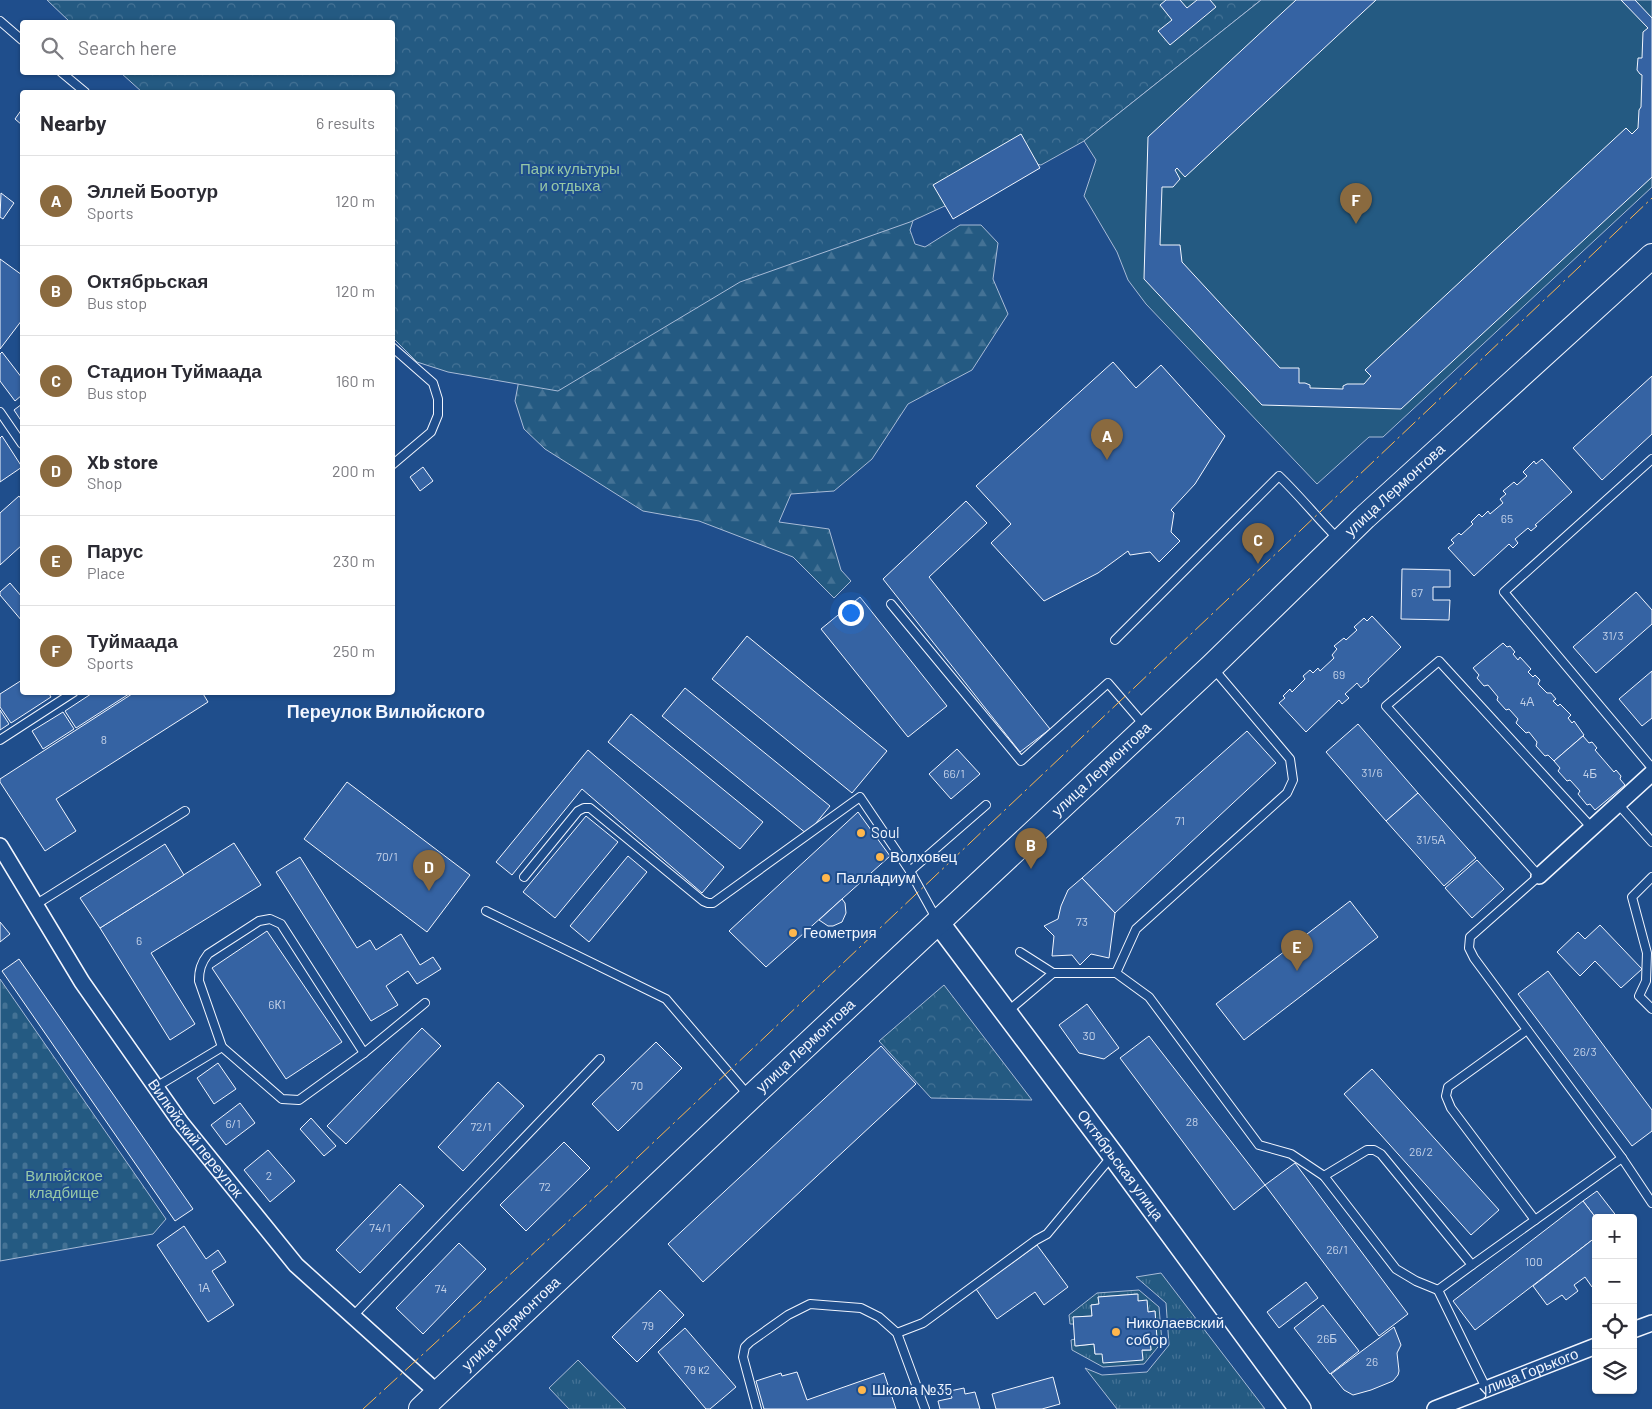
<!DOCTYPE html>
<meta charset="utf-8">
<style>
:root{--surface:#fff;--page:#f7f7f7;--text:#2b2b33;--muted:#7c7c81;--line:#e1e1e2;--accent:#8a6a3f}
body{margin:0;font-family:Barlow,sans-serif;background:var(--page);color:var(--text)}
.controls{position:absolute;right:15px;bottom:15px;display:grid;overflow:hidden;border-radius:5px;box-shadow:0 1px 4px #0004}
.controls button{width:45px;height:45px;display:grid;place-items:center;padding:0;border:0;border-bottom:1px solid var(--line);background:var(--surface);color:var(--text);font:25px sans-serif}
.you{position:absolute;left:850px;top:612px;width:18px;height:18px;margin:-12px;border:4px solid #fff;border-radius:50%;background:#1a73e8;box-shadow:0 0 0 8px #1a73e833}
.badge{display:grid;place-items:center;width:32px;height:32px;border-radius:50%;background:var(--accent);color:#fff;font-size:16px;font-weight:700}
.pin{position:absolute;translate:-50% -41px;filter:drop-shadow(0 1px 2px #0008)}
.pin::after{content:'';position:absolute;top:26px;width:18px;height:15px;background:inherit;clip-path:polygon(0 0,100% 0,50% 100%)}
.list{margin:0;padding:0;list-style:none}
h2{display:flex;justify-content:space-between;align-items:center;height:65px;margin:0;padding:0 20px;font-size:21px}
h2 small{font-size:16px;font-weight:400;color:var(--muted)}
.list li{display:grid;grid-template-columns:32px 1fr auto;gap:15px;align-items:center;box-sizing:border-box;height:90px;padding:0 20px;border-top:1px solid var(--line)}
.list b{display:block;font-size:19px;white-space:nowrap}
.list p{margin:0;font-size:16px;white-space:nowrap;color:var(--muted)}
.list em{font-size:16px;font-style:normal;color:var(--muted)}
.icon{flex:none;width:28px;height:28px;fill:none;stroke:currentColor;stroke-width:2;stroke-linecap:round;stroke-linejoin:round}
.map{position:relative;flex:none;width:1652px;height:1409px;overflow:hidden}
.search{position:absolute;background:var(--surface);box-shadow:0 1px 4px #0004;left:20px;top:20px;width:375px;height:55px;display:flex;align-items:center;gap:12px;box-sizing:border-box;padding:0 18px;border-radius:5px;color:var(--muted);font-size:19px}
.panel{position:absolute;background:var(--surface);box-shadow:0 1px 4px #0004;left:20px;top:90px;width:375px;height:605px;border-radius:5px}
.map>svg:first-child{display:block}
.grass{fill:url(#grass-tufts);stroke:#a8bbd7}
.forest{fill:url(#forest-firs);stroke:#a8bbd7}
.cemetery{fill:url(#cemetery-stones);stroke:#a8bbd7}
.park{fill:url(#park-crowns);stroke:#a8bbd7}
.pitch{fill:#245a82;stroke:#a8bbd7}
.building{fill:#3563a3;stroke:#f2f6ff}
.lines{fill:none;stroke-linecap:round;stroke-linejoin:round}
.lane-casing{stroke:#f2f6ff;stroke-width:10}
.street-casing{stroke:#f2f6ff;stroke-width:18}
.secondary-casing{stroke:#f2f6ff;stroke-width:24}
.primary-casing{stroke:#f2f6ff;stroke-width:26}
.lane{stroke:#1f4e8c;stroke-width:8}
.street{stroke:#1f4e8c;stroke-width:15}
.secondary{stroke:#1f4e8c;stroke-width:21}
.primary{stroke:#1f4e8c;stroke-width:24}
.power{stroke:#ffb74d;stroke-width:1;stroke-dasharray:18 4 2.5 4;stroke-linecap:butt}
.poi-dot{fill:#ffb74d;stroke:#1f4e8c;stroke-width:2}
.labels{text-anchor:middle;stroke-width:4;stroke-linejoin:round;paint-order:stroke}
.number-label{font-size:12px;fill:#c3d1e8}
.park-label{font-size:15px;fill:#97c8a6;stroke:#1f4e8c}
.street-label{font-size:15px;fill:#f2f6ff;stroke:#1f4e8c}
.poi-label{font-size:15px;fill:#f2f6ff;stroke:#1f4e8c;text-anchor:start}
.quarter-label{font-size:18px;font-weight:bold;fill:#f2f6ff;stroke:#1f4e8c}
</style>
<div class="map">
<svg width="1652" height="1409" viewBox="0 0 1652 1409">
<defs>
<pattern id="grass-tufts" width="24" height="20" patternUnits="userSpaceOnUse" patternTransform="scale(1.25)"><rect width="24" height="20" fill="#245a82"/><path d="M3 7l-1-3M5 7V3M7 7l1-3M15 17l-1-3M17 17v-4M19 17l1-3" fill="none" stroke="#447295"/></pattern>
<pattern id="forest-firs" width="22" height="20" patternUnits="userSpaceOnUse" patternTransform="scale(1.25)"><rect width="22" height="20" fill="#245a82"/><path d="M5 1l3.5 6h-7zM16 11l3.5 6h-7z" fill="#447295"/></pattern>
<pattern id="cemetery-stones" width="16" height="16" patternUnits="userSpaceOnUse" patternTransform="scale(1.25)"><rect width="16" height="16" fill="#245a82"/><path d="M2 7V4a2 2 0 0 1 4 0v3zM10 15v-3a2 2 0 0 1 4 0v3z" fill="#447295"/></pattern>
<pattern id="park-crowns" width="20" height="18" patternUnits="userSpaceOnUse" patternTransform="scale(1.25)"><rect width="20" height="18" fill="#245a82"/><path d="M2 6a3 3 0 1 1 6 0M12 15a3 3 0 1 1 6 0" fill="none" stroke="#447295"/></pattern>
</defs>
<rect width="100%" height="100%" fill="#1f4e8c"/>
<g class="grass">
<polygon points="1161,1273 1265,1409 1117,1409 1085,1368 1102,1375 1147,1372 1169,1345 1166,1303 1136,1277"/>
<polygon points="1139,1290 1159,1307 1162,1342 1144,1364 1103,1367 1072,1350 1071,1340 1075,1339 1076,1346 1094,1344 1095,1354 1151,1350 1150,1340 1157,1339 1155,1311 1148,1312 1147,1301 1138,1301 1137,1294 1098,1297 1099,1304 1091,1305 1092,1316 1073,1317 1074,1324 1070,1324 1069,1315 1097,1293"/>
<polygon points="578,1360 626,1409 569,1409 549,1388"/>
</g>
<polygon class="forest" points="934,156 910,230 915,244 925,247 960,225 981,225 998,243 993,279 1008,314 972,370 908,404 872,459 834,491 791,494 779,522 829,529 841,570 851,581 834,598 793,557 699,521 643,511 545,449 524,429 515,401 527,338"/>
<polygon class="cemetery" points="0,979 166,1219 153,1234 0,1261"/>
<g class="park">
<polygon points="47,0 1261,0 1084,141 1041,165 1036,164 910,222 740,282 558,391 448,372 417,362 393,338 392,92 142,92 121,73 392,72 392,22 70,22"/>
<polygon points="944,985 1032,1100 931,1098 879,1041"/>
</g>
<polygon class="pitch" points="1261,0 1652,0 1652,187 1383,437 1369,437 1317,484 1146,304 1128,280 1117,252 1084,196 1096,160 1084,141"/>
<g class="building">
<polygon points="1166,0 1180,0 1187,8 1197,0 1210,0 1216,7 1170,45 1158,31 1172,20 1160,5"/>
<polygon points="1296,0 1376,0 1185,177 1177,168 1175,170 1180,179 1173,187 1162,187 1160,245 1180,245 1182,262 1280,368 1299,368 1299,383 1305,383 1310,385 1310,388 1343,389 1343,386 1347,384 1364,384 1371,376 1365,370 1626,128 1632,134 1638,128 1639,110 1641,107 1642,75 1640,74 1637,70 1638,58 1642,58 1643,32 1648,28 1621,0 1635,0 1652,18 1652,177 1401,409 1262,405 1144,279 1148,137"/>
<polygon points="22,109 22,125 15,119"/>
<polygon points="1021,134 1040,168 953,219 933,185"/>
<polygon points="1,193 14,203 3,219 0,217"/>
<polygon points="0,259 22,275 22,320 0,349"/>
<polygon points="2,352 22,378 22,395 15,401 0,381 0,354"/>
<polygon points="1113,362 1136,388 1161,365 1225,436 1195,484 1171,510 1174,513 1171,532 1180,541 1159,562 1150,552 1130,555 1128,551 1098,573 1044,601 991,543 1011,524 976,486"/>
<polygon points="1652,376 1652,434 1602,480 1573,448"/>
<polygon points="22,404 22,422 14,410"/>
<polygon points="2,436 22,467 0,482 0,438"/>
<polygon points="1542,459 1572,492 1535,525 1537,526 1531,531 1528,528 1515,539 1518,543 1513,548 1509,544 1474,576 1448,548 1454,543 1451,540 1459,533 1461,535 1473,524 1471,522 1479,514 1482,517 1488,511 1490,514 1503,503 1500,499 1506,494 1503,491 1514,482 1517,485 1527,476 1523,472 1534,461 1536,464"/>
<polygon points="423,467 433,481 420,491 410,477"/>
<polygon points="19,496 22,500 22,545 0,565 0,513"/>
<polygon points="966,501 987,523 929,577 1050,729 1020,752 883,579"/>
<polygon points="1402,569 1450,570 1450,587 1433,587 1433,600 1450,600 1449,620 1401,619"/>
<polygon points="10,583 22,597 22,621 0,595 0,592"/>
<polygon points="1636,592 1652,610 1652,624 1596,673 1573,647"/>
<polygon points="860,597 947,706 908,737 821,629"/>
<polygon points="1372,616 1401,647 1368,679 1369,681 1361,688 1357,683 1345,694 1349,698 1342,704 1339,700 1306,732 1279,703 1285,698 1283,696 1290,689 1292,692 1305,679 1303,676 1310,670 1313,673 1318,668 1320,671 1334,658 1332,655 1337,649 1334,646 1344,638 1346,640 1357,630 1354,627 1364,618 1367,621"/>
<polygon points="747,636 887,751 852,793 712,679"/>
<polygon points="1503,643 1507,647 1510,646 1515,652 1513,654 1518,660 1520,657 1531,669 1528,672 1533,677 1535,675 1540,680 1538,684 1547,693 1551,693 1556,699 1553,701 1558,706 1560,704 1571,715 1568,718 1572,723 1574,721 1584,735 1554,761 1548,755 1545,756 1536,746 1537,742 1529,732 1526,733 1516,723 1518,719 1509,709 1506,710 1497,700 1498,697 1488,685 1484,686 1477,678 1479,675 1473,668"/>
<polygon points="1652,671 1652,718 1642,726 1619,699"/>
<polygon points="22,680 22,692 48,692 51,697 11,723 0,707 0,694"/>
<polygon points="685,688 830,806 807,834 662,716"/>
<polygon points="94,692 132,692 76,728 65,711"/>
<polygon points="135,692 202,692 208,702 56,799 76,831 45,851 0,782 0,779"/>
<polygon points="0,710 9,724 0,730"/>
<polygon points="63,712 74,729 43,749 32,731"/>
<polygon points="631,714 763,822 740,849 608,742"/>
<polygon points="1358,724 1418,793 1386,821 1326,752"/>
<polygon points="1247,731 1276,763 1115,913 1082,878"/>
<polygon points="1583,736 1589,743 1592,742 1597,748 1595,750 1614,772 1616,770 1621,776 1620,779 1625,785 1595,810 1590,804 1587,805 1578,794 1580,791 1570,780 1567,781 1558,771 1560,768 1554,761"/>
<polygon points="957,749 980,774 951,799 929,774"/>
<polygon points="588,750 724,867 702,893 582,789 512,875 496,862"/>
<polygon points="347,782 470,875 427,932 304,839"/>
<polygon points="1418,793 1476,858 1444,886 1386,821"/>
<polygon points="858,812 890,856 766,967 729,931"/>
<polygon points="586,816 618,842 555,918 523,892"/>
<polygon points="234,843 261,885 151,953 195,1024 170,1040 100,928"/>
<polygon points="165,844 184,875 100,928 80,898"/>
<polygon points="628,856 647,872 589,942 570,926"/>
<polygon points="300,857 357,948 370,940 376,950 401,934 420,965 433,957 441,969 417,984 408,971 386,986 398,1005 371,1021 276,872"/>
<polygon points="1477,860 1504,889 1472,918 1445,888"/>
<polygon points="1082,878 1115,913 1109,958 1091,954 1080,965 1072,955 1052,956 1054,936 1044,926 1058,919 1061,906 1068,890"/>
<polygon points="842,899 845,903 846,913 842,922 833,926 828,926 819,920"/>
<polygon points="1350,901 1378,937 1244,1040 1216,1004"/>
<polygon points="0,922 10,934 0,942"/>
<polygon points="1600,925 1642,969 1621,988 1595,961 1580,976 1557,952 1578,932 1585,939"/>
<polygon points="267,931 342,1042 286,1079 212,968"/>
<polygon points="19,959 193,1209 175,1221 2,971"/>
<polygon points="1548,971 1652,1110 1652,1131 1632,1146 1518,994"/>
<polygon points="1087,1004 1119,1048 1104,1059 1079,1053 1059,1025"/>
<polygon points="422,1028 441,1046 346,1144 327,1126"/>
<polygon points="1149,1036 1265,1185 1234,1210 1120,1058"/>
<polygon points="656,1042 682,1068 618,1131 592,1104"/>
<polygon points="881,1046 916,1084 703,1282 668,1244"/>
<polygon points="218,1063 236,1089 214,1104 197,1078"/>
<polygon points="1372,1069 1499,1210 1471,1235 1344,1094"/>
<polygon points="498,1082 524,1106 463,1171 438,1147"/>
<polygon points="240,1103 255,1123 226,1145 211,1125"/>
<polygon points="311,1118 336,1146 324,1156 300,1129"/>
<polygon points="564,1142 590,1168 526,1231 500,1205"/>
<polygon points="268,1150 295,1181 270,1202 244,1170"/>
<polygon points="1295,1163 1408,1314 1379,1336 1265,1185"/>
<polygon points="400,1184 424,1206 360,1273 336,1250"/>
<polygon points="1597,1191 1618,1218 1596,1218 1583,1201"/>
<polygon points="1583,1201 1596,1218 1596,1237 1475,1330 1453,1301"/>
<polygon points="184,1226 206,1259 218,1250 226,1262 212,1271 234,1305 208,1322 157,1245"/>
<polygon points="1596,1237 1596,1284 1592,1287 1585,1277 1574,1285 1578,1291 1566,1300 1562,1295 1547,1305 1533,1286"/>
<polygon points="459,1243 486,1269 423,1334 396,1308"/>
<polygon points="1037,1245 1068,1287 1044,1305 1035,1292 997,1319 976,1289"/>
<polygon points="1306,1282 1318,1298 1279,1328 1267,1312"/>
<polygon points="660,1290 684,1315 637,1362 612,1337"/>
<polygon points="1138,1294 1138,1301 1147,1300 1148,1312 1155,1311 1157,1339 1150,1340 1151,1350 1142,1350 1143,1360 1103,1363 1102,1354 1095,1354 1094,1344 1075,1346 1073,1317 1092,1316 1091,1305 1099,1304 1098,1297"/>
<polygon points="1323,1305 1359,1351 1330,1374 1294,1328"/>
<polygon points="1394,1327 1401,1345 1397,1353 1399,1371 1398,1375 1393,1381 1371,1390 1353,1395 1344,1390 1331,1374"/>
<polygon points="685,1328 736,1387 710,1409 706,1409 658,1352"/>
<polygon points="797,1372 807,1400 884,1373 896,1409 764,1409 756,1381 781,1373 782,1376"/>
<polygon points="1053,1377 1060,1404 1042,1409 996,1409 992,1394"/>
<polygon points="964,1388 965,1394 975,1392 980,1409 940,1409 938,1401 952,1398 950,1391"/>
</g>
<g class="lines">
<defs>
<g id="lane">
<polyline points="0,21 22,40"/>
<polyline points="61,72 85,92"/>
<polyline points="392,347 433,383 438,399 438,415 431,432 392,465"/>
<polyline points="0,412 22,444"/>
<polyline points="1652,459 1504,592 1652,768"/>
<polyline points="891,604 1021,761 1108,683 1145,726"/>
<path d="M1115 640 1279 476C1300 496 1318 519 1339 540"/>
<polyline points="0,740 74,692"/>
<polyline points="1618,804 1652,842"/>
<polyline points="1592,828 1439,661 1386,706 1539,876 1470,937 1469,948 1474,958 1622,1158"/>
<polyline points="910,871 986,805"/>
<polyline points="524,877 578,811 584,808 590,808 703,901 708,903 713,903 860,797 910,871 936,918"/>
<polyline points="1652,877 1632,897 1647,953 1646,981 1639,996 1652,1009"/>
<polyline points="35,905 185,811"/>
<polyline points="486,911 666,999 749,1096"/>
<polyline points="1020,952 1053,973"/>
<polyline points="1116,973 1149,997 1259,1145 1291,1154 1324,1176 1367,1150 1374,1150 1381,1154 1472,1265 1438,1290 1487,1390"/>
<polyline points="1007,1012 1053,973 1116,973 1136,929 1287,793 1293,780 1290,759 1213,668"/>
<polyline points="1527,1030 1448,1087 1446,1096 1451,1108 1535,1220"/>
<polyline points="222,1047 282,1099 299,1100 364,1053"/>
<path d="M156 1087 222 1047 199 981C199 970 201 963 208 954L259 921 270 919 281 924 364 1053 425 1003"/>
<polyline points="1324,1176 1396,1269 1416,1281 1438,1290"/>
<polyline points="1472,1265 1622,1158 1652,1203"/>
<polyline points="353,1316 600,1059"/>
<polyline points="897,1333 923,1323 1036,1240 1047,1234 1112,1156"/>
<polyline points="757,1409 743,1357 745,1347 750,1342 788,1315 810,1304 861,1308 879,1317 897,1333 925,1409"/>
</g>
<g id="street">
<path id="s1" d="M0 846 82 982 181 1123 296 1265 438 1393"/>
<polyline points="1539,876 1652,773"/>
<polyline points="1633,1330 1652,1323"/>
<path id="s2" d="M1435 1409 1596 1346"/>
</g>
<g id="secondary">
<path id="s3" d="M938 922 1113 1155 1300 1409"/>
</g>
<g id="primary">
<path id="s4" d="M421 1409 751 1097 1212 666 1365 517 1652 256"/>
</g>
</defs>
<use href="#lane" class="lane-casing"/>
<use href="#street" class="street-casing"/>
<use href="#secondary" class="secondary-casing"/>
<use href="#primary" class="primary-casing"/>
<use href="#lane" class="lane"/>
<use href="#street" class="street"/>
<use href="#secondary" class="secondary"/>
<use href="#primary" class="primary"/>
<polyline class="power" points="363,1409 620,1174 1652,198"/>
</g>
<g class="poi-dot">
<circle cx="861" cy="833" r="5"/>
<circle cx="880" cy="857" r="5"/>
<circle cx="826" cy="878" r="5"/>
<circle cx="793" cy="933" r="5"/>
<circle cx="1116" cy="1332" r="5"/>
<circle cx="862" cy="1390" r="5"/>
</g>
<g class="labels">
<g class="number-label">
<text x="1507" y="523">65</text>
<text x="1417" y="597">67</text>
<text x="1613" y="640">31/3</text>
<text x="1339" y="679">69</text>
<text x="1527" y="706">4А</text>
<text x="104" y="744">8</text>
<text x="1372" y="777">31/6</text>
<text x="954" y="778">66/1</text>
<text x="1590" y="778">4Б</text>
<text x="1180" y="825">71</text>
<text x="1431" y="844">31/5А</text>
<text x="387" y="861">70/1</text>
<text x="1082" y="926">73</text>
<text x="139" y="945">6</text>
<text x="277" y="1009">6К1</text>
<text x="1089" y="1040">30</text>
<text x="1585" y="1056">26/3</text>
<text x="637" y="1090">70</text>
<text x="1192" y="1126">28</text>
<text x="233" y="1128">6/1</text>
<text x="481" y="1131">72/1</text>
<text x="1421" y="1156">26/2</text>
<text x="269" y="1180">2</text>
<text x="545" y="1191">72</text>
<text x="380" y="1232">74/1</text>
<text x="1337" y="1254">26/1</text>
<text x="1534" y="1266">100</text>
<text x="204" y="1292">1А</text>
<text x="441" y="1293">74</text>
<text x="648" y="1330">79</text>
<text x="1327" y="1343">26Б</text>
<text x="1372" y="1366">26</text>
<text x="697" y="1374">79 к2</text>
</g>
<g class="park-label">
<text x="570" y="174">Парк культуры<tspan x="570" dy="17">и отдыха</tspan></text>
<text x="64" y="1181">Вилюйское<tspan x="64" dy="17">кладбище</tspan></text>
</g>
<g class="street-label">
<text dy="5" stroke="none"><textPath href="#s4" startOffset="1339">улица Лермонтова</textPath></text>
<text dy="5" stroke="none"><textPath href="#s4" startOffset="934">улица Лермонтова</textPath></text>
<text dy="5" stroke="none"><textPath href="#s4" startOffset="529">улица Лермонтова</textPath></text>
<text dy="5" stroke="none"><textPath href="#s1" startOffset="352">Вилюйский переулок</textPath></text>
<text dy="5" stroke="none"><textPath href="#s3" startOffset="304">Октябрьская улица</textPath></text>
<text dy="5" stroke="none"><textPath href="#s4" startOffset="124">улица Лермонтова</textPath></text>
<text dy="5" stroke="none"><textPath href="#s2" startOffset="101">улица Горького</textPath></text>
</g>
<g class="poi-label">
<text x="871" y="838">Soul</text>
<text x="890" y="862">Волховец</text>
<text x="836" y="883">Палладиум</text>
<text x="803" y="938">Геометрия</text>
<text x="1126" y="1328">Николаевский<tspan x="1126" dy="17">собор</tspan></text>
<text x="872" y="1395">Школа №35</text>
</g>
<g class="quarter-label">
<text x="386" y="718">Переулок Вилюйского</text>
</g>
</g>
</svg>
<div class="controls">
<button>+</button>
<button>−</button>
<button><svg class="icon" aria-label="locate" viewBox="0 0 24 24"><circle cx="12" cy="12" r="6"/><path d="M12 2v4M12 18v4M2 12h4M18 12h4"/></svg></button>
<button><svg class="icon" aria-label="layers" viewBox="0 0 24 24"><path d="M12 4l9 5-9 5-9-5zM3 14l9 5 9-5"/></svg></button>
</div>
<div class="you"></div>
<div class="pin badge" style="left:1107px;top:460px">A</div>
<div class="pin badge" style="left:1031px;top:869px">B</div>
<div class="pin badge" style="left:1258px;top:564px">C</div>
<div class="pin badge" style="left:429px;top:891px">D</div>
<div class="pin badge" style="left:1297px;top:971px">E</div>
<div class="pin badge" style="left:1356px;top:224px">F</div>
<div class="search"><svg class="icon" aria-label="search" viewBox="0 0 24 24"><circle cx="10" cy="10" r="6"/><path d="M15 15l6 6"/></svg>Search here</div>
<section class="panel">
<h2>Nearby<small>6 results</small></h2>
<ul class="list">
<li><span class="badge">A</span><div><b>Эллей Боотур</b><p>Sports</p></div><em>120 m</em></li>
<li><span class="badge">B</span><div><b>Октябрьская</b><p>Bus stop</p></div><em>120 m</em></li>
<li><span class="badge">C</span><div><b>Стадион Туймаада</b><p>Bus stop</p></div><em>160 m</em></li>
<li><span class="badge">D</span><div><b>Xb store</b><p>Shop</p></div><em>200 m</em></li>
<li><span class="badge">E</span><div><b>Парус</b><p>Place</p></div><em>230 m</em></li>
<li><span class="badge">F</span><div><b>Туймаада</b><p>Sports</p></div><em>250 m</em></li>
</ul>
</section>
</div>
